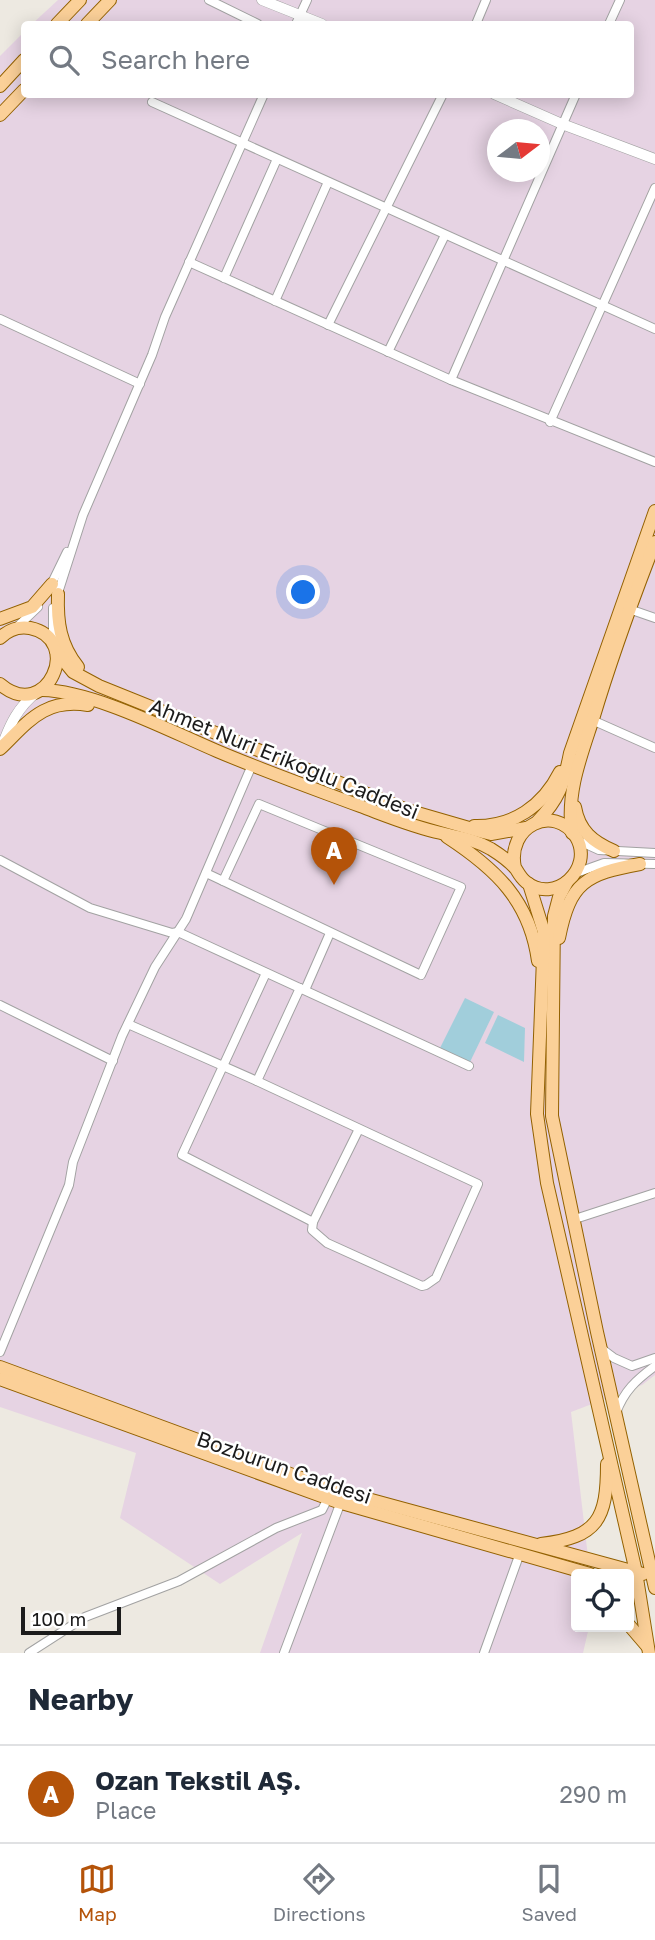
<!DOCTYPE html>
<meta charset="utf-8">
<style>
:root{--surface:#fff;--page:#f6f6f7;--text:#1f2937;--muted:#747a83;--line:#e0e1e3;--accent:#b45309}
body{margin:0;font-family:"Golos Text",sans-serif;background:var(--page);color:var(--text)}
.controls{position:absolute;right:21px;bottom:21px;display:grid;overflow:hidden;border-radius:7px;box-shadow:0 4px 18px #0003}
.controls button{width:63px;height:63px;display:grid;place-items:center;padding:0;border:0;border-bottom:2px solid var(--line);background:var(--surface);color:var(--text);font:35px sans-serif}
.compass{position:absolute;left:487px;top:119px;width:63px;height:63px;border-radius:50%;background:var(--surface);box-shadow:0 4px 18px #0003;rotate:74deg}
.scale{position:absolute;left:21px;bottom:18px;width:100px;box-sizing:border-box;padding-left:7px;border:4px solid #1b1b1b;border-top:0;font-size:19px;line-height:24px;white-space:nowrap;color:#1b1b1b;-webkit-text-stroke:5px #fff;paint-order:stroke}
.you{position:absolute;left:304px;top:593px;width:24px;height:24px;margin:-18px;border:5px solid #fff;border-radius:50%;background:#1a73e8;box-shadow:0 0 0 10px #1a73e833}
.badge{display:grid;place-items:center;width:46px;height:46px;border-radius:50%;background:var(--accent);color:#fff;font-size:23px;font-weight:700}
.pin{position:absolute;translate:-50% -58px;filter:drop-shadow(0 2px 4px #0008)}
.pin::after{content:'';position:absolute;top:37px;width:24px;height:21px;background:inherit;clip-path:polygon(0 0,100% 0,50% 100%)}
.list{margin:0;padding:0;list-style:none}
h2{display:flex;justify-content:space-between;align-items:center;height:91px;margin:0;padding:0 28px;font-size:30px}
h2 small{font-size:23px;font-weight:400;color:var(--muted)}
.list li{display:grid;grid-template-columns:46px 1fr auto;gap:21px;align-items:center;box-sizing:border-box;height:98px;padding:0 28px;border-top:2px solid var(--line)}
.list b{display:block;font-size:26px;white-space:nowrap}
.list p{margin:0;font-size:23px;white-space:nowrap;color:var(--muted)}
.list em{font-size:23px;font-style:normal;color:var(--muted)}
.icon{flex:none;width:38px;height:38px;fill:none;stroke:currentColor;stroke-width:2;stroke-linecap:round;stroke-linejoin:round}
.map{position:relative;flex:none;width:655px;height:1653px;overflow:hidden}
.search{position:absolute;background:var(--surface);box-shadow:0 4px 18px #0003;left:21px;right:21px;top:21px;height:77px;display:flex;align-items:center;gap:18px;box-sizing:border-box;padding:0 24px;border-radius:7px;color:var(--muted);font-size:26px}
.sheet{height:189px;background:var(--surface)}
nav{display:flex;justify-content:space-around;align-items:center;box-sizing:border-box;height:98px;border-top:2px solid var(--line);background:var(--surface);font-size:19px;color:var(--muted)}
nav a{display:grid;justify-items:center;gap:4px}
nav .on{color:var(--accent)}
.map>svg:first-child{display:block}
.industrial{fill:#e6d3e3;fill-rule:evenodd}
.water{fill:#a1cedb}
.lines{fill:none;stroke-linecap:round;stroke-linejoin:round}
.minor-casing{stroke:#a2a2a2;stroke-width:10}
.tertiary-casing{stroke:#a2a2a2;stroke-width:11}
.primary-casing{stroke:#936100;stroke-width:14}
.minor{stroke:#fff;stroke-width:8}
.tertiary{stroke:#fff;stroke-width:10}
.primary{stroke:#fbd098;stroke-width:12}
.labels{text-anchor:middle;stroke-width:5;stroke-linejoin:round;paint-order:stroke}
.street-label{font-size:21px;fill:#1b1b1b;stroke:#fff}
</style>
<div class="map">
<svg width="655" height="1653" viewBox="0 0 655 1653">
<rect width="100%" height="100%" fill="#ede9e1"/>
<path class="industrial" d="M58 0H655V1375L642 1385 571 1412 590 1574H576V1627H589L583 1653H260L302 1533 220 1584 120 1518 136 1453 0 1407V56L24 32V94H630V24H32ZM498 130H540V172H498Z"/>
<g class="water">
<polygon points="465,998 494,1012 470,1062 440,1048"/>
<polygon points="498,1015 525,1028 524,1062 485,1043"/>
</g>
<g class="lines">
<defs>
<g id="minor">
<polyline points="209,0 258,24"/>
<polyline points="296,24 307,0"/>
<polyline points="476,24 486,0"/>
<polyline points="609,24 620,0"/>
<polyline points="152,102 655,329"/>
<polyline points="189,262 451,380 655,462"/>
<polyline points="224,278 277,159"/>
<polyline points="275,301 328,182"/>
<polyline points="0,319 140,384"/>
<polyline points="328,325 443,94"/>
<polyline points="388,352 445,235"/>
<polyline points="451,380 576,94"/>
<polyline points="550,422 655,188"/>
<polyline points="50,587 67,552"/>
<polyline points="57,596 83,515 152,355 165,317 264,94"/>
<polyline points="629,609 655,618"/>
<polyline points="17,627 38,607"/>
<polyline points="53,641 53,608"/>
<polyline points="592,720 655,748"/>
<polygon points="259,804 461,887 421,975 223,881"/>
<polyline points="577,840 599,850 655,853"/>
<polyline points="0,860 90,908 172,933 178,932 469,1066"/>
<polyline points="206,873 223,881"/>
<polyline points="576,873 604,863 655,864"/>
<polyline points="266,973 182,1155 313,1222"/>
<polyline points="300,988 257,1081 478,1184 436,1278 426,1285 422,1286 327,1243 312,1230 313,1222 359,1129"/>
<polyline points="305,990 330,933"/>
<polyline points="0,1005 113,1061"/>
<polyline points="128,1024 257,1081"/>
<polyline points="575,1219 655,1193"/>
<polyline points="602,1349 614,1358 632,1366 655,1358"/>
<polyline points="0,1352 69,1185 73,1162 122,1036 155,967 186,919 252,765"/>
<path d="M616 1413C624 1391 636 1380 655 1366"/>
<polyline points="29,1653 85,1617 179,1581 276,1528 322,1510 328,1498"/>
<polyline points="284,1653 342,1499"/>
<polyline points="484,1653 520,1553"/>
</g>
<g id="tertiary">
<polyline points="262,0 322,24"/>
<polyline points="494,94 562,124 655,159"/>
<path d="M2 746C10 724 18 707 37 692"/>
</g>
<g id="primary">
<polyline points="57,24 80,0"/>
<polyline points="87,24 110,0"/>
<polyline points="0,86 24,60"/>
<polyline points="0,115 24,90"/>
<path d="M58 594C57 622 60 645 78 667"/>
<polyline points="0,619 32,607 52,584"/>
<path d="M0 638C8 630 19 626 30 628 84 639 47 724 0 684"/>
<polyline points="56,651 73,672 99,686 407,810 483,832 491,834 526,828"/>
<path d="M42 690C93 691 168 730 217 751 264 771 312 788 360 806 387 816 413 827 441 833 459 838 474 839 491 849 499 854 510 862 516 869 519 874 521 878 526 882 554 905 595 869 576 837 554 803 506 826 515 868"/>
<path d="M0 749C28 722 44 698 88 705"/>
<path d="M575 807C579 831 593 842 614 851"/>
<path d="M537 822C559 799 564 784 570 753L655 511"/>
<path d="M474 826C513 827 543 806 560 772"/>
<path d="M572 833C566 793 581 756 593 719 611 659 632 601 655 542"/>
<path d="M447 837C496 869 530 901 538 961"/>
<polyline points="567,882 559,897 554,916 552,1116 597,1332 655,1588"/>
<polyline points="529,884 544,932 537,1114 547,1183 636,1572 649,1653"/>
<path d="M559 938C570 882 586 874 640 864"/>
<polyline points="0,1367 331,1489 643,1574"/>
<polyline points="0,1379 338,1502 590,1574"/>
<path d="M541 1544C598 1537 607 1519 607 1464"/>
<polyline points="629,1625 647,1646"/>
</g>
</defs>
<use href="#minor" class="minor-casing"/>
<use href="#tertiary" class="tertiary-casing"/>
<use href="#primary" class="primary-casing"/>
<use href="#minor" class="minor"/>
<use href="#tertiary" class="tertiary"/>
<use href="#primary" class="primary"/>
</g>
<g class="labels">
<g class="street-label">
<text transform="translate(284 759) rotate(22)" y="7">Ahmet Nuri Erikoğlu Caddesi</text>
<text transform="translate(284 1468) rotate(19)" y="7">Bozburun Caddesi</text>
</g>
</g>
</svg>
<div class="controls">
<button><svg class="icon" aria-label="locate" viewBox="0 0 24 24"><circle cx="12" cy="12" r="6"/><path d="M12 2v4M12 18v4M2 12h4M18 12h4"/></svg></button>
</div>
<svg class="compass" viewBox="-18 -18 36 36"><path d="M0-13l5 13h-10z" fill="#e53935"/><path d="M0 13l5-13h-10z" fill="#747a83"/></svg>
<div class="scale">100 m</div>
<div class="you"></div>
<div class="pin badge" style="left:334px;top:885px">A</div>
<div class="search"><svg class="icon" aria-label="search" viewBox="0 0 24 24"><circle cx="10" cy="10" r="6"/><path d="M15 15l6 6"/></svg>Search here</div>
</div>
<section class="sheet">
<h2>Nearby<small></small></h2>
<ul class="list">
<li><span class="badge">A</span><div><b>Ozan Tekstil AŞ.</b><p>Place</p></div><em>290 m</em></li>
</ul>
</section>
<nav>
<a class="on"><svg class="icon" aria-label="map" viewBox="0 0 24 24"><path d="M3 6l6-2 6 2 6-2v14l-6 2-6-2-6 2zM9 4v14M15 6v14"/></svg>Map</a>
<a><svg class="icon" aria-label="directions" viewBox="0 0 24 24"><path d="M12 3l9 9-9 9-9-9zM9 14v-3h6M13 9l2 2-2 2"/></svg>Directions</a>
<a><svg class="icon" aria-label="saved" viewBox="0 0 24 24"><path d="M7 4h10v16l-5-4-5 4z"/></svg>Saved</a>
</nav>
